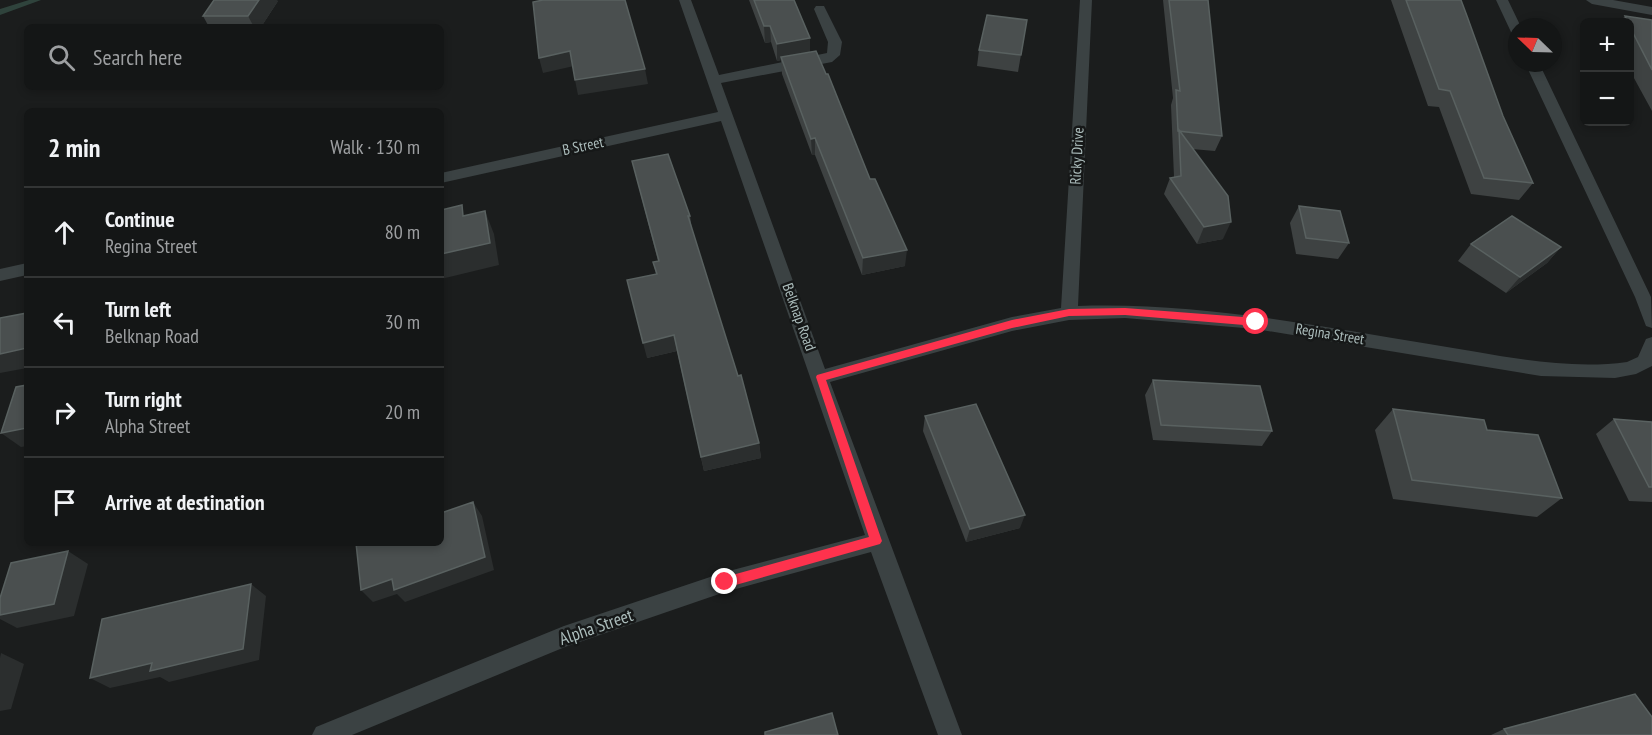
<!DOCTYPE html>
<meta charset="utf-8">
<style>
:root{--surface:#141616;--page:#212323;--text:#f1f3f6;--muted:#9d9fa1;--line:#333535}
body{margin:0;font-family:"PT Sans Narrow",sans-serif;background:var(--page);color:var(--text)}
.controls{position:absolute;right:18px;top:18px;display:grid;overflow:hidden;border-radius:9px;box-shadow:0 3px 9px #0003}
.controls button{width:54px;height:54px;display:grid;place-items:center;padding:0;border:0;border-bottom:2px solid var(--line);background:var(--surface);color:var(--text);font:30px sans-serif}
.compass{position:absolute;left:1508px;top:18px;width:54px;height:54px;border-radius:50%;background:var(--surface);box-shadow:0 3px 9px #0003;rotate:293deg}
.stop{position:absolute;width:18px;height:18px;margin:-14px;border:4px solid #fe324d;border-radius:50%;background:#fff}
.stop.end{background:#fe324d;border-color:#fff;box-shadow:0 2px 6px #0008}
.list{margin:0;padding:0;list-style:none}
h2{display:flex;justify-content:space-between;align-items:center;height:78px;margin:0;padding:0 24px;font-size:26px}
h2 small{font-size:20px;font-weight:400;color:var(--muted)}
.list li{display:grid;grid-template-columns:39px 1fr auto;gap:18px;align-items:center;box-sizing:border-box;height:90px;padding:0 24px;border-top:2px solid var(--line)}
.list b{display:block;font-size:22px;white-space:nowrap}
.list p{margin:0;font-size:20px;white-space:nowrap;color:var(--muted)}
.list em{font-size:20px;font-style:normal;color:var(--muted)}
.icon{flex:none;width:33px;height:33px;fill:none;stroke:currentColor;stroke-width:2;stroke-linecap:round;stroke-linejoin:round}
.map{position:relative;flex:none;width:1652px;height:735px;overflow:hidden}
.search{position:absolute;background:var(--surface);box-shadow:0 3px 9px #0003;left:24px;top:24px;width:420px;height:66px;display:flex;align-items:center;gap:15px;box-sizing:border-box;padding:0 21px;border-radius:9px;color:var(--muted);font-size:22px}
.panel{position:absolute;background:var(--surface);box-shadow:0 3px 9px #0003;left:24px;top:108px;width:420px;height:438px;border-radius:9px}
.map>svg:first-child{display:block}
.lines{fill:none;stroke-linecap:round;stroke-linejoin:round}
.stream{fill:#2f433c;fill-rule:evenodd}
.minor{fill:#3b4243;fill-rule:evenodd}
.wall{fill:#3e4242}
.shaded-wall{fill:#2b2e2e}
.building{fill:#4a4f4f;stroke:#596160;stroke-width:1.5}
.route{fill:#fe324d}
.labels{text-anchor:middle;stroke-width:5;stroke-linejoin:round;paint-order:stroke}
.street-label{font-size:15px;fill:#acbdbc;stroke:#161818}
.near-street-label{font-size:18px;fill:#acbdbc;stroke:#161818}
</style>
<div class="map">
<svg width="1652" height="735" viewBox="0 0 1652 735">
<rect width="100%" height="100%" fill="#1b1d1d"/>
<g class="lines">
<polygon class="stream" points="29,0 41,0 0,15 0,9"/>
<g class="minor">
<path d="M679 0H691L719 75 827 53 828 42 814 9 816 6H824L842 42 840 55 832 62 721 83 825 369 1012 317 1061 308 1080 0H1092L1078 306C1196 302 1313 325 1429 344 1494 354 1562 371 1627 362L1638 357 1646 339 1652 337V366L1636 374 1615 378 1541 376 1256 329 1125 318 1069 320 1012 331 830 382 962 735H938L871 552 725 592 565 647 352 735H312L316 727 564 626 725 572 865 535 721 121 441 183V173L718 112Z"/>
<polygon points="1496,0 1508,0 1521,27 1517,27 1517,36 1511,32"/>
<polygon points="1586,0 1613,0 1652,7 1652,15 1592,4"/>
<polygon points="1525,63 1539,63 1651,297 1652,328 1646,326 1635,297"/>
<polygon points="27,263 27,275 0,281 0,269"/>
</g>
</g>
<g class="wall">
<polygon points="749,0 794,0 810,38 810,52 905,266 862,275 815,155 812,155 782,74 781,60 777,61 771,42 765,43"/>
<polygon points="1163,0 1208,0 1222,136 1215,151 1192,149 1223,239 1197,244 1164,194 1170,178 1174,177 1171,105 1173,98"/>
<polygon points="1391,0 1461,0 1503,116 1533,183 1519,200 1471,194 1439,107 1428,106"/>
<polygon points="278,1 261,27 209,27 203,16"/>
<polygon points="1625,16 1652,20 1652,111 1629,69 1629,22 1620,22"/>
<polygon points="1027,20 1018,72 977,66 979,50"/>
<polygon points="632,161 690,216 692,230 759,443 761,458 704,471 677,351 647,358 656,274 653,262 658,261"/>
<polygon points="1299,206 1349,243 1338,259 1296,254 1290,223"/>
<polygon points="1471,244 1561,247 1547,263 1506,293 1458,261"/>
<polygon points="1153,380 1272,431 1262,446 1153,440 1145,395"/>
<polygon points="1393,409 1487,430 1562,498 1537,517 1393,499 1375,430"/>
<polygon points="925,416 1020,528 966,542 923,431"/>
<polygon points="1614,419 1652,422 1652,502 1629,501 1596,434"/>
<polygon points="1504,729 1652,735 1491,735"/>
</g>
<g class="shaded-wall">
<polygon points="259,0 277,0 278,1 261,27 254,27 248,16"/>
<polygon points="764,26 770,26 771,42 765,43"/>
<polygon points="810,38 810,54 781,57 782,60 777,61 777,44"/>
<polygon points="570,51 574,66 543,73 539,58"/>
<polygon points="645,69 648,84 578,95 575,80"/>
<polygon points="815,138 815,155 812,155 811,139"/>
<polygon points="485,211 494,234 499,265 441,279 441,254"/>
<polygon points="1231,222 1223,239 1197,244 1204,227"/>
<polygon points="1561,247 1547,263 1506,293 1520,277"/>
<polygon points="907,250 905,266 862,275 863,258"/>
<polygon points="674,335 677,351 647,358 643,343"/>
<polygon points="27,348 27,368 0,373 0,354"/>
<polygon points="27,428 27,446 21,447 1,433"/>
<polygon points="759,443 761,458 704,471 701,457"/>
<polygon points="473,502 482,516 494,570 405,602 397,594 373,602 361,590"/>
<polygon points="1025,515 1020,528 966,542 970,529"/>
<polygon points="68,551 88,564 74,616 17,628 0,619 0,615"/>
<polygon points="251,584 266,596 259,660 169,682 160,677 110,688 90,678 152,663"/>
<polygon points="1,653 24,664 11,709 0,711 0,658"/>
</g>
<g class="building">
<polygon points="214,0 259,0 248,16 203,16"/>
<polygon points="543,0 625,0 645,69 575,80 570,51 539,58 533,2"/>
<polygon points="754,0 794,0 810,38 777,44 770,26 764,26"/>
<polygon points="1169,0 1208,0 1222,136 1178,131 1176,90 1180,91"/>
<polygon points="1406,0 1461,0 1467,16 1503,116 1533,183 1484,178 1450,91 1439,89"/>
<polygon points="987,15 1027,20 1021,55 979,50"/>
<polygon points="1625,16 1652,20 1652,70 1629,25 1629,22 1628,22"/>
<polygon points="816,51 826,74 828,74 870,179 875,179 907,250 863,258 815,138 811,139 781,57"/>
<polygon points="1179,130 1228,196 1231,222 1204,227 1170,178 1181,176"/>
<polygon points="668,154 690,216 688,216 738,376 741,375 759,443 701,457 674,335 643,343 627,280 657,274 653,262 659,261 632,161"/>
<polygon points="462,205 463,216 485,211 490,243 441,254 441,210"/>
<polygon points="1299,206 1340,211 1349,243 1306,238"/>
<polygon points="1512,216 1561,247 1520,277 1471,244"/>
<polygon points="27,313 27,348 0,354 0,318"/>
<polygon points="1153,380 1260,386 1272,431 1161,425"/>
<polygon points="27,385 27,428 1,433 16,387"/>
<polygon points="976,404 1025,515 970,529 925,416"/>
<polygon points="1393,409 1484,420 1487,430 1538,435 1562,498 1412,480"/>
<polygon points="1614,419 1652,422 1652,487 1649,487"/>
<polygon points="473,502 485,557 394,590 392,579 361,590 356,543 441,543 441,513"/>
<polygon points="68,551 54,604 0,615 0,598 11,563"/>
<polygon points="251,584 243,649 150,671 152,663 90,678 102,619"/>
<polygon points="1635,694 1652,717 1652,735 1508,735 1504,729"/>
<polygon points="832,713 838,735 765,735 765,732"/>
</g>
<polygon class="route" points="1125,308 1256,318 1260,322 1256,326 1125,315 1069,316 1012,328 826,380 882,541 880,544 725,588 721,586 720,582 725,577 869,537 816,377 817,375 1012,320 1069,309"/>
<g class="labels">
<g class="street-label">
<text transform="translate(583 146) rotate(-12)" y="5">B Street</text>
<text transform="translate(1077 156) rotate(-87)" y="5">Ricky Drive</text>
<text transform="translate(799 317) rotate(70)" y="5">Belknap Road</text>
<text transform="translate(1330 334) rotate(9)" y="5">Regina Street</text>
</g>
<g class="near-street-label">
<text transform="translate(596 627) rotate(-19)" y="6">Alpha Street</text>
</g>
</g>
</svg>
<div class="controls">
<button>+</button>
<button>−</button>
</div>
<svg class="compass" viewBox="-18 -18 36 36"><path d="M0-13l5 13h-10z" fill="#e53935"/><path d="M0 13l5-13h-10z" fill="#9d9fa1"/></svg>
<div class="stop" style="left:1256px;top:322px"></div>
<div class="stop end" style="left:725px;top:582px"></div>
<div class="search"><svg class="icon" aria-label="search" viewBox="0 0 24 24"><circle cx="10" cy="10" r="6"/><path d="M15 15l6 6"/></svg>Search here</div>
<section class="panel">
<h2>2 min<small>Walk · 130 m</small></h2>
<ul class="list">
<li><svg class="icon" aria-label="ahead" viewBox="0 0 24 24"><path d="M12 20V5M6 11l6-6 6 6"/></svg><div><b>Continue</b><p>Regina Street</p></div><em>80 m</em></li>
<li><svg class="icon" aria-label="left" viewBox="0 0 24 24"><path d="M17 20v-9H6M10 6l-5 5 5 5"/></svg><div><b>Turn left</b><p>Belknap Road</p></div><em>30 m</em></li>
<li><svg class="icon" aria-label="right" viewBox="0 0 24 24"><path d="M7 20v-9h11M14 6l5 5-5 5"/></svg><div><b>Turn right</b><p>Alpha Street</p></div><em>20 m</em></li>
<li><svg class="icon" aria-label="arrive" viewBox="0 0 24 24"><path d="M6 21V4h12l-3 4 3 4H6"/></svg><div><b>Arrive at destination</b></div></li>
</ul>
</section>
</div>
